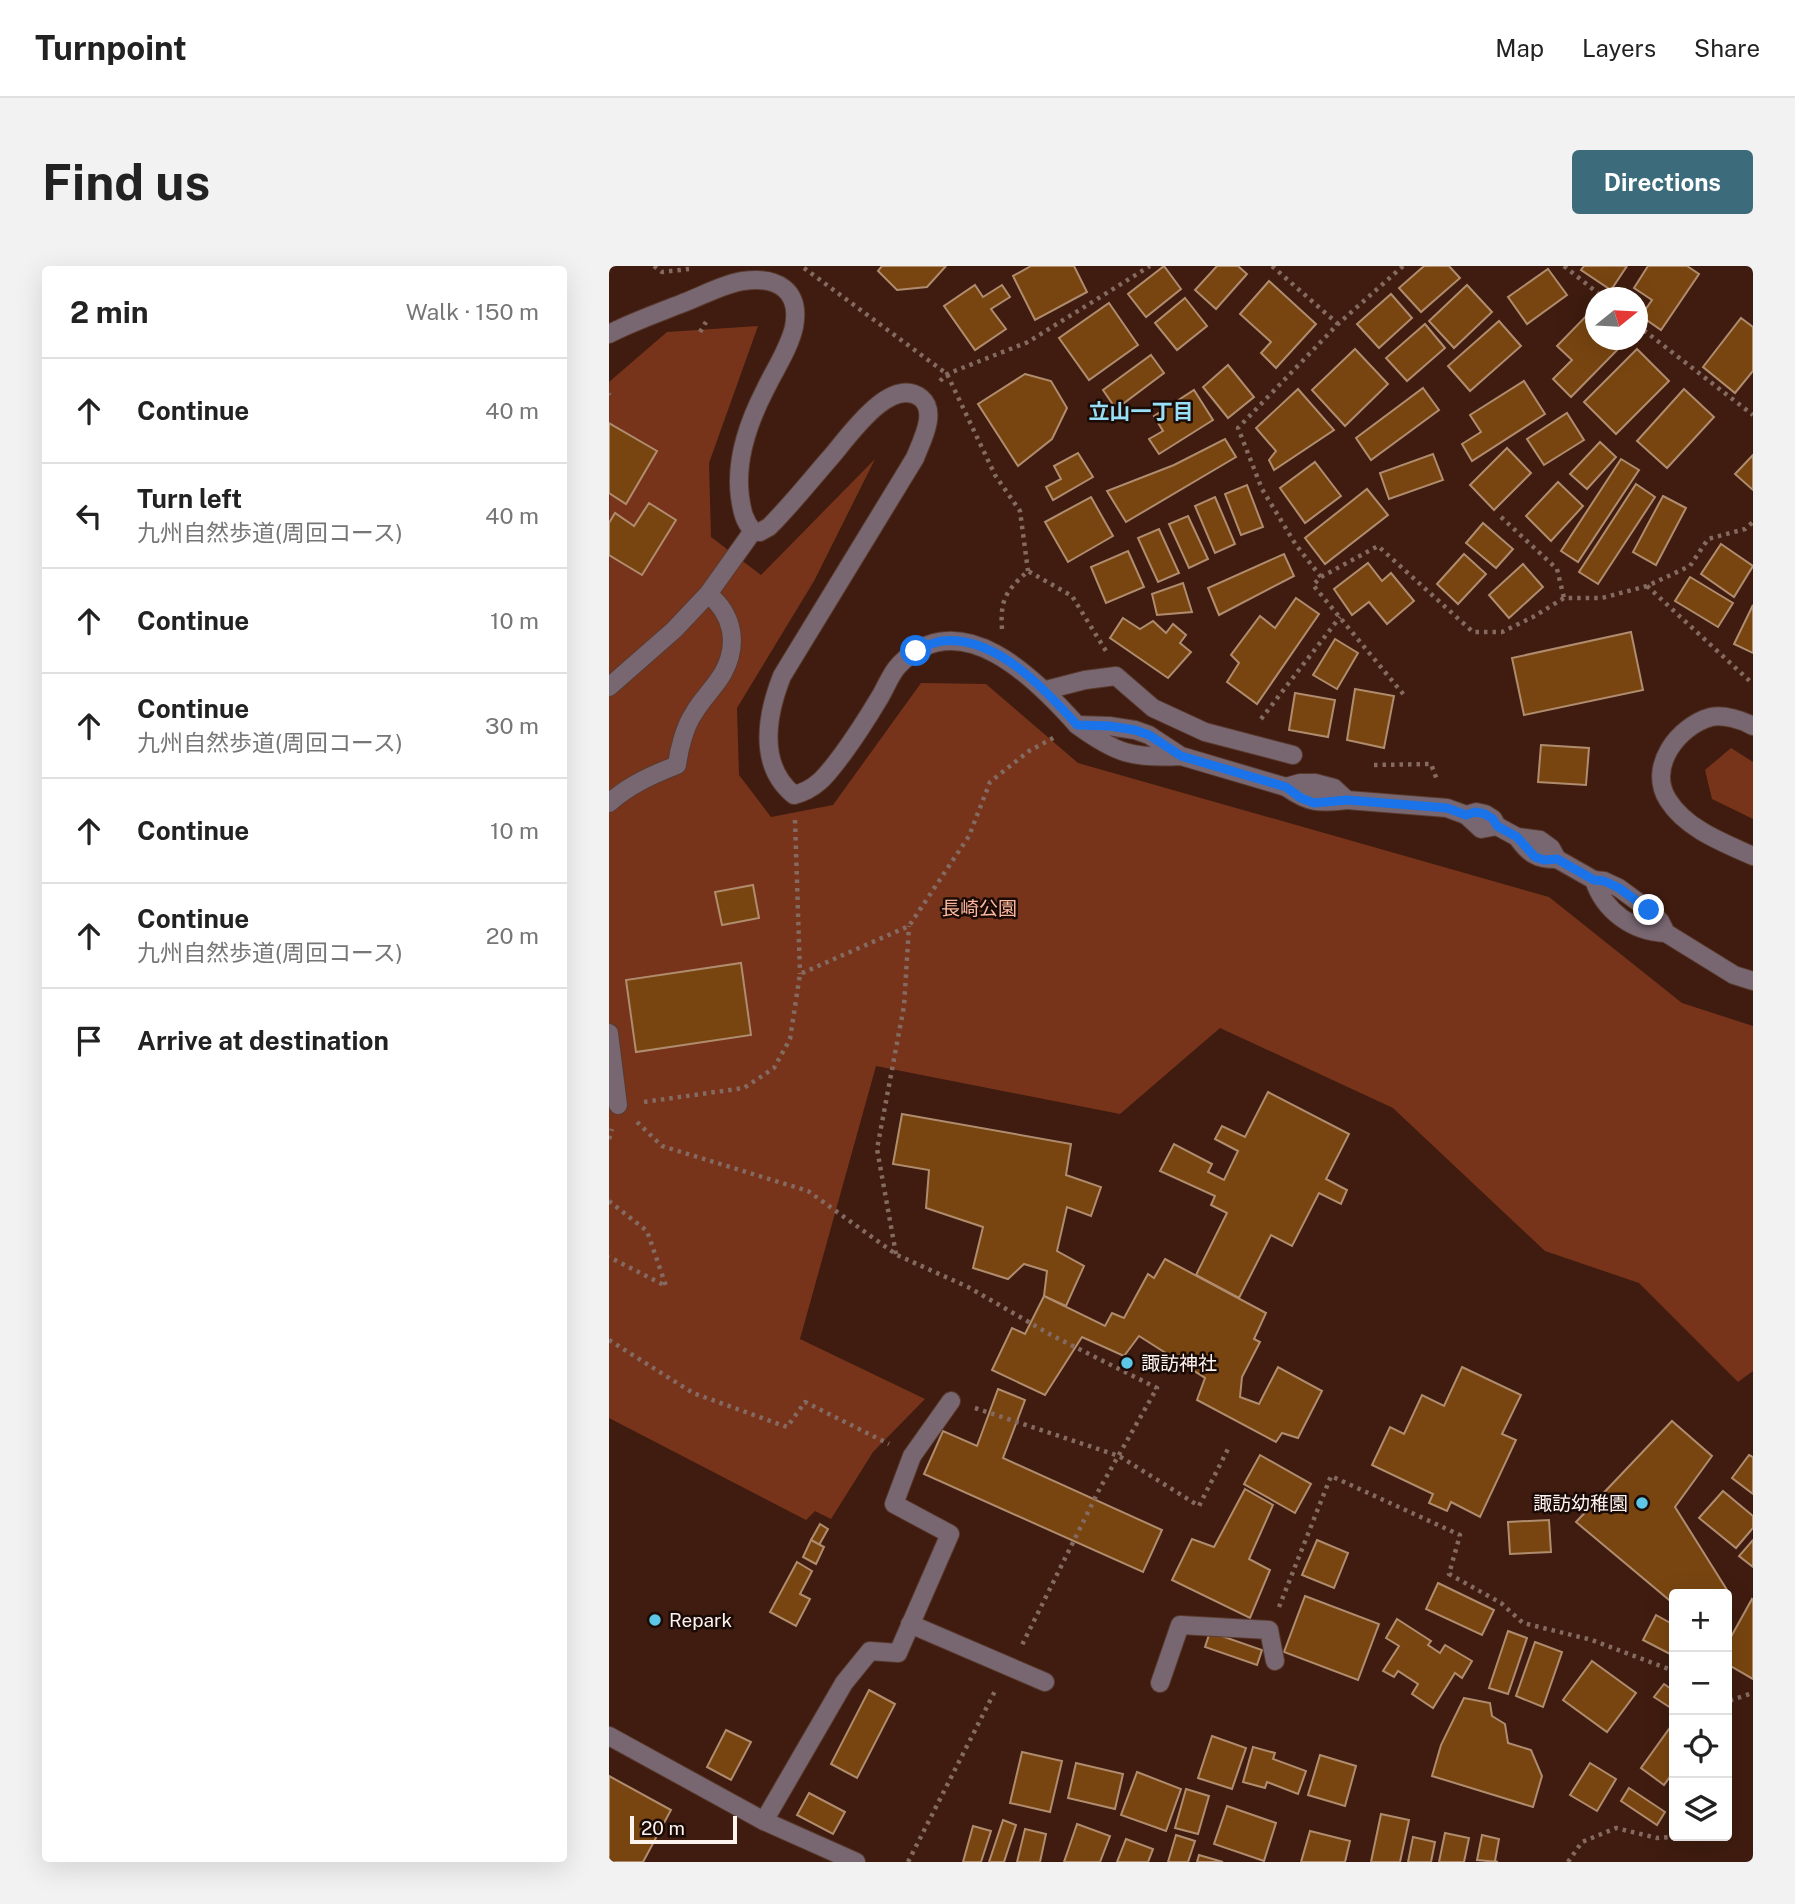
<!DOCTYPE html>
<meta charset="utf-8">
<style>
:root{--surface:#fff;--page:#f2f2f2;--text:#222;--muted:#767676;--line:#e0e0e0;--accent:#3c6c7b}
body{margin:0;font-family:"Public Sans","Noto Sans JP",sans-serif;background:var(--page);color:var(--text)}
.controls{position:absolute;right:21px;bottom:21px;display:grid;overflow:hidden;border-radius:7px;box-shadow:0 7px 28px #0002}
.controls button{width:63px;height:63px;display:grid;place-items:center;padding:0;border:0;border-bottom:2px solid var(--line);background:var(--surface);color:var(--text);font:35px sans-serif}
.compass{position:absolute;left:976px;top:21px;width:63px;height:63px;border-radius:50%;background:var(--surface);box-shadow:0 7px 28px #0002;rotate:72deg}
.scale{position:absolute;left:21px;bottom:18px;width:107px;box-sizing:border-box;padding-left:7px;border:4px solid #fcf2ee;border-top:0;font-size:19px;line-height:24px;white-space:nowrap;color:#fcf2ee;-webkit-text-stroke:5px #1b0b06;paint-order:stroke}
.stop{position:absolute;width:21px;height:21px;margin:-16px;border:5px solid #1a73e8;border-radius:50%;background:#fff}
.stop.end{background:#1a73e8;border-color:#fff;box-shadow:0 2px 7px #0008}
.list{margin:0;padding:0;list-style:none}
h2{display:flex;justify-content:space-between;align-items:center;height:91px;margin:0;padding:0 28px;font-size:30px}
h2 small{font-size:23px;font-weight:400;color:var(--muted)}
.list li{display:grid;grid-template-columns:46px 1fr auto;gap:21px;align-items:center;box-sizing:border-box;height:105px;padding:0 28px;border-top:2px solid var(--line)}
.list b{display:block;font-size:26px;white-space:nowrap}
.list p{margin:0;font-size:23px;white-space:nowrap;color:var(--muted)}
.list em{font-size:23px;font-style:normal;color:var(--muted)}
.icon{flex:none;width:38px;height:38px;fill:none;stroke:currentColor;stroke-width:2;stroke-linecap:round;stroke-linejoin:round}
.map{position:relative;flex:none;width:1144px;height:1596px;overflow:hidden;border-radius:7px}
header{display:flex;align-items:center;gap:42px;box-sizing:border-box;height:98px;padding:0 35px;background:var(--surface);border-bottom:2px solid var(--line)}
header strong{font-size:33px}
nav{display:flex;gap:38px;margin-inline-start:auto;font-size:24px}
.intro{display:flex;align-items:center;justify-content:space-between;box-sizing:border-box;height:168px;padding:0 42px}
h1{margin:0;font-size:49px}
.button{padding:18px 32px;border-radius:7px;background:var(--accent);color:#fff;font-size:24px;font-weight:700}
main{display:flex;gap:42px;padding:0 42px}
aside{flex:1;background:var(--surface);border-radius:7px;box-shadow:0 7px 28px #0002}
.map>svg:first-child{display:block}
.green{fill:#77341b}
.building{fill:#784510;stroke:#b08c6f;stroke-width:2}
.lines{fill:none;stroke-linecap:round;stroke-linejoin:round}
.lane-casing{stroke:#593a2e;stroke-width:20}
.street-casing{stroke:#593a2e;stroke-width:20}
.path{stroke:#846a61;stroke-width:4.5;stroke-dasharray:3.5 5;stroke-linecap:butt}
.lane{stroke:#786771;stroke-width:18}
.street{stroke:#786771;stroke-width:18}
.route{stroke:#1a73e8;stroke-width:9}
.poi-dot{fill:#5cc7e7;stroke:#1b0b06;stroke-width:2.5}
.labels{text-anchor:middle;stroke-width:5;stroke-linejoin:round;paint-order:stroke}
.park-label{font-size:19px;fill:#feb89f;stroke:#1b0b06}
.poi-label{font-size:19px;fill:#fcf2ee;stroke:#1b0b06;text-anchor:start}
.neighbourhood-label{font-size:21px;font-weight:bold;fill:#97e0f8;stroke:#1b0b06}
</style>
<header>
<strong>Turnpoint</strong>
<nav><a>Map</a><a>Layers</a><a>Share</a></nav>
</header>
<div class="intro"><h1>Find us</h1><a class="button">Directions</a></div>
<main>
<aside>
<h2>2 min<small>Walk · 150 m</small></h2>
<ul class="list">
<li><svg class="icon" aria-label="ahead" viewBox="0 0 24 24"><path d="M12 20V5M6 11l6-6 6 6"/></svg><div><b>Continue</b></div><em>40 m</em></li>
<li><svg class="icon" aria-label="left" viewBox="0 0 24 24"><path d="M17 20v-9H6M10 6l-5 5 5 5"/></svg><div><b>Turn left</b><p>九州自然歩道(周回コース)</p></div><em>40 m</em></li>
<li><svg class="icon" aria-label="ahead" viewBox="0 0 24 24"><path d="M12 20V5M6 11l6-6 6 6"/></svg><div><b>Continue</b></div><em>10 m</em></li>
<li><svg class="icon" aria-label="ahead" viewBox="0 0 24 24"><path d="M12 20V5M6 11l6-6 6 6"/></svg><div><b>Continue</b><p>九州自然歩道(周回コース)</p></div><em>30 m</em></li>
<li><svg class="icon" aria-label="ahead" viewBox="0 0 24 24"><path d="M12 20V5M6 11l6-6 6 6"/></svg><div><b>Continue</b></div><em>10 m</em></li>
<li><svg class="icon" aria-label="ahead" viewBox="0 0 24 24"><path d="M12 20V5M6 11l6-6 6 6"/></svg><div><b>Continue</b><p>九州自然歩道(周回コース)</p></div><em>20 m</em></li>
<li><svg class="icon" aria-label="arrive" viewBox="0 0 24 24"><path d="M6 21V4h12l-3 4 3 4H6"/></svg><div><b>Arrive at destination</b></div></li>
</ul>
</aside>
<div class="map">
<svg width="1144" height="1596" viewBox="0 0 1144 1596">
<rect width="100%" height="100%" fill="#3f1c0f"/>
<g class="green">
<polygon points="149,60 100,197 102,271 152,309 266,193 205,315 128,442 130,509 162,551 224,539 312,417 377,418 469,497 940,631 1073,737 1144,760 1144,1105 1129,1116 1030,1017 936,985 784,842 611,762 511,848 267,800 191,1073 316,1133 264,1186 222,1253 206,1245 197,1254 0,1152 0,116 58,66"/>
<polygon points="1122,482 1144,496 1144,553 1103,533 1096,504"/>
</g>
<g class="building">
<polygon points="273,0 337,0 318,21 288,24 269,5"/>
<polygon points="422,0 465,0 478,26 426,54 404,10"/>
<polygon points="555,0 572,23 537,51 519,28"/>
<polygon points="608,0 629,0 638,8 607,43 586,24"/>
<polygon points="815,0 840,0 851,12 812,46 790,22"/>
<polygon points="975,0 1018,0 1002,24 972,4"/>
<polygon points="1039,0 1078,0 1090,8 1052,64 1032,50 1043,34 1025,22"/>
<polygon points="939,3 958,29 918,58 899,31"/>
<polygon points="660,15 707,58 667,102 652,87 662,76 631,48"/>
<polygon points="366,19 374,31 393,19 401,31 382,43 397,63 366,84 335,40"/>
<polygon points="858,19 883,46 845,82 820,55"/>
<polygon points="782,28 803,52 770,82 748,58"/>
<polygon points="576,32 598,60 568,84 546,57"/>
<polygon points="500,37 529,79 480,114 450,72"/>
<polygon points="983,44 987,47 987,74 1014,74 1016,76 962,131 944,113 963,94 948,80"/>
<polygon points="1132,52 1144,61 1144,105 1126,127 1094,101"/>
<polygon points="890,55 912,80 861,125 839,100"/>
<polygon points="816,58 836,82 798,115 777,92"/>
<polygon points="746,83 779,118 736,160 703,124"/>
<polygon points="1028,83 1060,115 1007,168 975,136"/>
<polygon points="542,89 555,107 507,143 494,124"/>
<polygon points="619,99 645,131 619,152 594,121"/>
<polygon points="416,108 442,115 458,142 443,173 409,200 369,138"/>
<polygon points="915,115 936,148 863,195 853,178 872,166 861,149"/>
<polygon points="814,122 830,144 762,194 747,172"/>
<polygon points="689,123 725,164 665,204 660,194 667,185 647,162"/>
<polygon points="1075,123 1105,151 1058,202 1028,175"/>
<polygon points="585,124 604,154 550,188 540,173 554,165 545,150"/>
<polygon points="958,147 975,174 935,199 918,173"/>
<polygon points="0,157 48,185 17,238 0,227"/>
<polygon points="616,173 627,191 517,256 498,225 565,199"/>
<polygon points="991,176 1007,191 978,223 961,208"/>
<polygon points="898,182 922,207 885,244 861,219"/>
<polygon points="469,187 484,211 444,234 437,221 452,213 445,200"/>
<polygon points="824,188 834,214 780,233 771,207"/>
<polygon points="1144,189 1144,224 1126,208"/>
<polygon points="1012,193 1030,204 969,296 952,285"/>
<polygon points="706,196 732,230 696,257 671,222"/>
<polygon points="949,216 974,240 942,275 917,250"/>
<polygon points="1027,218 1046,231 989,318 970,306"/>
<polygon points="638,219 654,261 632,269 616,228"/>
<polygon points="758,223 779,249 716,298 696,272"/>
<polygon points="1054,230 1077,242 1047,299 1024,286"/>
<polygon points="482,231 504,270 459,296 436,256"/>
<polygon points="606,231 626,278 606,287 586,240"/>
<polygon points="40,237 67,254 33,309 0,289 0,257 6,247 25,260"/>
<polygon points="579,250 599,293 580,302 560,258"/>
<polygon points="874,257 904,283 887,302 857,277"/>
<polygon points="550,263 570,307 549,316 529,272"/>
<polygon points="1112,278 1144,300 1125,331 1092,308"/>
<polygon points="519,285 535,321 497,337 482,301"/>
<polygon points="675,288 685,310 610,349 599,322"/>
<polygon points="855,288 877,308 849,338 828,318"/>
<polygon points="759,297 773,315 782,307 805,335 778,358 760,336 743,349 725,323"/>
<polygon points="914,298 934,321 900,352 880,329"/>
<polygon points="1081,311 1124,337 1109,361 1066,335"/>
<polygon points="574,317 583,346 548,349 543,328"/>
<polygon points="687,332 710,348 648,438 618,416 630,397 622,389 651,350 666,362"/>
<polygon points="1144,339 1144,387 1125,378"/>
<polygon points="514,352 531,363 544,355 557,367 564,358 577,369 571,377 582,386 559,412 501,372"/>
<polygon points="1022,366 1034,424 915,449 903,392"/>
<polygon points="726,373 749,387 728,423 704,409"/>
<polygon points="746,423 785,430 775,482 738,474"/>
<polygon points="686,427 726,434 719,471 680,464"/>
<polygon points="932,479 980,482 977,519 929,516"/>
<polygon points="144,619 150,652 113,659 106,626"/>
<polygon points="132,697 142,769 27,786 17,714"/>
<polygon points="659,826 740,868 717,913 738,924 732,938 710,927 683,980 662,969 630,1032 587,1009 618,947 602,939 606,930 551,905 565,878 603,898 599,906 615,914 629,885 606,873 613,860 636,871"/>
<polygon points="293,848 462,878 457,909 492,921 482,950 458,941 448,985 475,1000 457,1040 435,1030 438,1005 415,998 399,1013 364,1002 374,961 317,942 320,904 284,898"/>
<polygon points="556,993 657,1047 645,1073 651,1076 633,1111 631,1131 650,1138 669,1101 713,1125 689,1172 673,1167 667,1176 588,1134 596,1112 530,1070 515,1090 473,1071 436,1129 383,1104 403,1062 416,1068 435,1030 496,1060 503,1047 515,1052 539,1008 545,1012"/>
<polygon points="853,1101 912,1129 893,1168 907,1174 871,1251 842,1236 838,1245 820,1237 824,1228 763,1199 781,1161 795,1168 813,1129 835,1140"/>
<polygon points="389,1123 416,1134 394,1192 553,1264 534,1306 315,1208 334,1165 368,1180"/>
<polygon points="1063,1155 1103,1190 1066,1241 1118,1324 1115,1328 1065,1328 1065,1338 967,1256"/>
<polygon points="651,1189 702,1218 686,1247 635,1218"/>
<polygon points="1140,1189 1144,1191 1144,1228 1123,1212"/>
<polygon points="636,1223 664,1239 640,1293 661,1304 641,1352 563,1314 583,1273 605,1281"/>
<polygon points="1114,1225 1144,1250 1144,1262 1127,1282 1090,1252"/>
<polygon points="940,1254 942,1286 901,1288 899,1256"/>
<polygon points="211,1258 219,1263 210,1279 202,1274"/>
<polygon points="202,1274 215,1281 207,1298 194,1291"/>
<polygon points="708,1274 739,1287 725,1322 693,1309"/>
<polygon points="1144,1274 1144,1301 1130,1290"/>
<polygon points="188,1296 203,1305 191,1328 201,1333 187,1360 161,1346"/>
<polygon points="829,1317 885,1344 873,1369 817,1343"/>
<polygon points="696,1330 770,1358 749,1414 675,1386"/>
<polygon points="1143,1333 1144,1334 1144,1413 1118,1398 1118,1378"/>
<polygon points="1047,1349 1065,1359 1065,1390 1034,1374"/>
<polygon points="788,1353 822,1375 819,1379 831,1387 836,1379 863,1395 853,1412 846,1407 824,1442 803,1428 809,1418 789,1405 785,1411 774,1405 790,1380 777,1372"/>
<polygon points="899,1365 918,1372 899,1428 880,1422"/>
<polygon points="601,1366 653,1384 648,1399 596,1381"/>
<polygon points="926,1376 953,1386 934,1441 907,1430"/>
<polygon points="983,1395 1027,1427 998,1466 954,1434"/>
<polygon points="1055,1418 1065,1425 1065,1444 1045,1431"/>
<polygon points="260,1424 286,1438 248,1512 222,1498"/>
<polygon points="855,1432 881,1437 883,1450 896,1458 899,1477 922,1484 933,1510 924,1541 823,1510 832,1479"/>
<polygon points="1060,1463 1065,1467 1065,1505 1055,1519 1032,1502"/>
<polygon points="117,1464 142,1476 122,1514 98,1501"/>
<polygon points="603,1470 637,1482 623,1523 589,1512"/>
<polygon points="644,1481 666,1487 664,1493 697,1505 689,1528 658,1516 656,1522 634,1516"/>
<polygon points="413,1486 453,1495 441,1546 401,1537"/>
<polygon points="711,1489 747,1500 736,1540 699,1529"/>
<polygon points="467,1497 514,1508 506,1543 459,1532"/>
<polygon points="981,1497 1007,1513 988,1545 961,1529"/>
<polygon points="528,1506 572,1523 557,1565 512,1549"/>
<polygon points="0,1510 62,1544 34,1596 0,1596"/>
<polygon points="1020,1522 1056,1546 1048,1559 1012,1535"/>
<polygon points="577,1523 600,1530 589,1568 566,1562"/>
<polygon points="200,1527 236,1546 224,1568 188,1549"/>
<polygon points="618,1540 667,1557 655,1595 605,1578"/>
<polygon points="772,1548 800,1554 791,1596 762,1596"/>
<polygon points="394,1554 407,1559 395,1596 380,1596"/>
<polygon points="468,1558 501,1570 491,1596 455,1596"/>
<polygon points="364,1560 382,1565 372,1596 354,1596"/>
<polygon points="416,1563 437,1568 431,1596 408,1596"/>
<polygon points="701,1565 741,1575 736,1596 692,1596"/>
<polygon points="836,1567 860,1572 855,1596 830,1596"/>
<polygon points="567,1569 586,1575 579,1596 559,1596"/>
<polygon points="873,1569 890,1573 886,1595 889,1596 868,1594"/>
<polygon points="804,1571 826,1576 822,1596 799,1596"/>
<polygon points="517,1573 544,1583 539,1596 508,1596"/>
<polygon points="590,1589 614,1596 588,1596"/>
</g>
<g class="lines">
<defs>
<g id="lane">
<polyline points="0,421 65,364 99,328 144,265"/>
<polyline points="437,424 476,414 507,410 544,442 596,466 684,489"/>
<path d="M0 537C20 519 43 509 68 499 70 483 76 460 85 447 93 433 106 421 114 407 130 378 124 348 99 328"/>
<polyline points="0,767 9,839"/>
<polyline points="301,1358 436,1416"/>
<polyline points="551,1417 571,1359 660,1364 666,1395"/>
<polyline points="155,1555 235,1417 261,1385 289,1387 341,1268 285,1238 303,1190 342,1135"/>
</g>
<g id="street">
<path d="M0 68C23 56 49 47 74 37 93 30 114 18 134 15 168 10 192 24 185 61 180 83 166 103 156 124 139 157 126 194 131 231 133 245 135 255 144 265L151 266 160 261C182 239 201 215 221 192 238 173 281 108 312 132 329 146 312 176 306 192L173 410C158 448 148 499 185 529 209 523 219 507 233 489 247 470 259 451 271 431 277 421 282 407 290 399 351 335 427 413 468 459"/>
<path d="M1144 460C1133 454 1114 448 1102 451 1069 460 1038 501 1059 534 1077 563 1115 577 1144 590"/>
<path d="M572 490C524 493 506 487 468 459L500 460 526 464 540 469 572 490 677 521 691 517H706L725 522 738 534 838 542 857 549 867 546 876 548 884 553 888 560 908 571 931 574 942 582 948 593 985 614 995 615 1010 622 1040 644 1051 655 1057 667 1125 709 1144 715"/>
<path d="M677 521C701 538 710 537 738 534"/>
<polyline points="857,549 872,563 888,560"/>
<path d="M908 571C919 587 928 594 948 593"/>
<path d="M985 614C995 645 1024 666 1057 667"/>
<polyline points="0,1470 155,1555 247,1596"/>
</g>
</defs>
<use href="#lane" class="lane-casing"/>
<use href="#street" class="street-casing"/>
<g class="path">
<polyline points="45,0 53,6 80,3"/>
<polyline points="663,0 729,58"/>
<polyline points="794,0 729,58 629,162 653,223 687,279 712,311 704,319 795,429"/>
<polyline points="955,0 995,32"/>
<polyline points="195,2 338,108 386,209 411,245 419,305"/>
<polyline points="1028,59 1144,149"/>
<polyline points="91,66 97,56"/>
<polyline points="331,115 338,108 419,76 541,0"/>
<polyline points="0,128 1,129"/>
<polyline points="892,251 948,303 955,332"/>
<polyline points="712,311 769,280 864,366 893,366 924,351 955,332 993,332 1038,320 1081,300 1099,273 1136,263 1144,256"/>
<polyline points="1038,320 1144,418"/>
<path d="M393 363C391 333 397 325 419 305L463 330 497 385"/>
<polyline points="652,453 731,351"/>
<polyline points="765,499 822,498 828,514"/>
<polyline points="186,554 191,708"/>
<polyline points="35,836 135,822 165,802 181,773 191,708 300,660 360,570 381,516 420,485 446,471"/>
<polyline points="28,856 53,880 199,925 288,989 359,1021 444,1070 548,1122 491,1222 413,1379"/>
<polyline points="0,873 3,863"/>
<polyline points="0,935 38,965 57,1020 0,991"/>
<polyline points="287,988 268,883 295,740 300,660"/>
<polyline points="0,1074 84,1127 178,1161 196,1136 280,1178"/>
<polyline points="366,1142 510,1190 590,1240 620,1181"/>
<polyline points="670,1341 722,1210 851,1269 840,1308 892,1337 914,1357 983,1374 1065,1405"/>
<polyline points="1118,1443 1122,1434 1144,1427"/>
<polyline points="299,1596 387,1423"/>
<polyline points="959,1596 973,1576 1007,1562 1048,1572 1061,1571 1065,1561"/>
</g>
<use href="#lane" class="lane"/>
<use href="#street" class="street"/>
</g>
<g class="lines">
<path class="route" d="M307 385C315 381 324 376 333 375 386 369 436 423 468 459L500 460 526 464 540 469 572 490 677 521 692 532 705 537 738 534 838 542 857 549 866 546 876 548 884 553 888 560 908 571 926 591 935 594 948 593 985 614 995 615 1010 622 1040 644"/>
</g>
<g class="poi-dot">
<circle cx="518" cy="1097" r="7"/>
<circle cx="1033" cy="1237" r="7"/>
<circle cx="46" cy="1354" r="7"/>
</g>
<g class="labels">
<g class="park-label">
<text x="370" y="649">長崎公園</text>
</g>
<g class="poi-label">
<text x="532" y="1104">諏訪神社</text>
<text x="1019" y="1244" text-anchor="end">諏訪幼稚園</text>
<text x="60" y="1361">Repark</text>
</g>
<g class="neighbourhood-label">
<text x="532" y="153">立山一丁目</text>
</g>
</g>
</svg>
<div class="controls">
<button>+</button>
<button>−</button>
<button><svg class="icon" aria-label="locate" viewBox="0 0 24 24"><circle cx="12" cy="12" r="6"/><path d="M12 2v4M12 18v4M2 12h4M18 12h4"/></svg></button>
<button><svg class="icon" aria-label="layers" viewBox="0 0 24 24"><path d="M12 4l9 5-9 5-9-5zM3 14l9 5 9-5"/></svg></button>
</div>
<svg class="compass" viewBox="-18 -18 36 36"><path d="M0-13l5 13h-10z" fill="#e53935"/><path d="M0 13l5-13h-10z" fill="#767676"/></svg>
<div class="scale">20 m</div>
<div class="stop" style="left:307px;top:385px"></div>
<div class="stop end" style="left:1040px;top:644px"></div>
</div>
</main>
